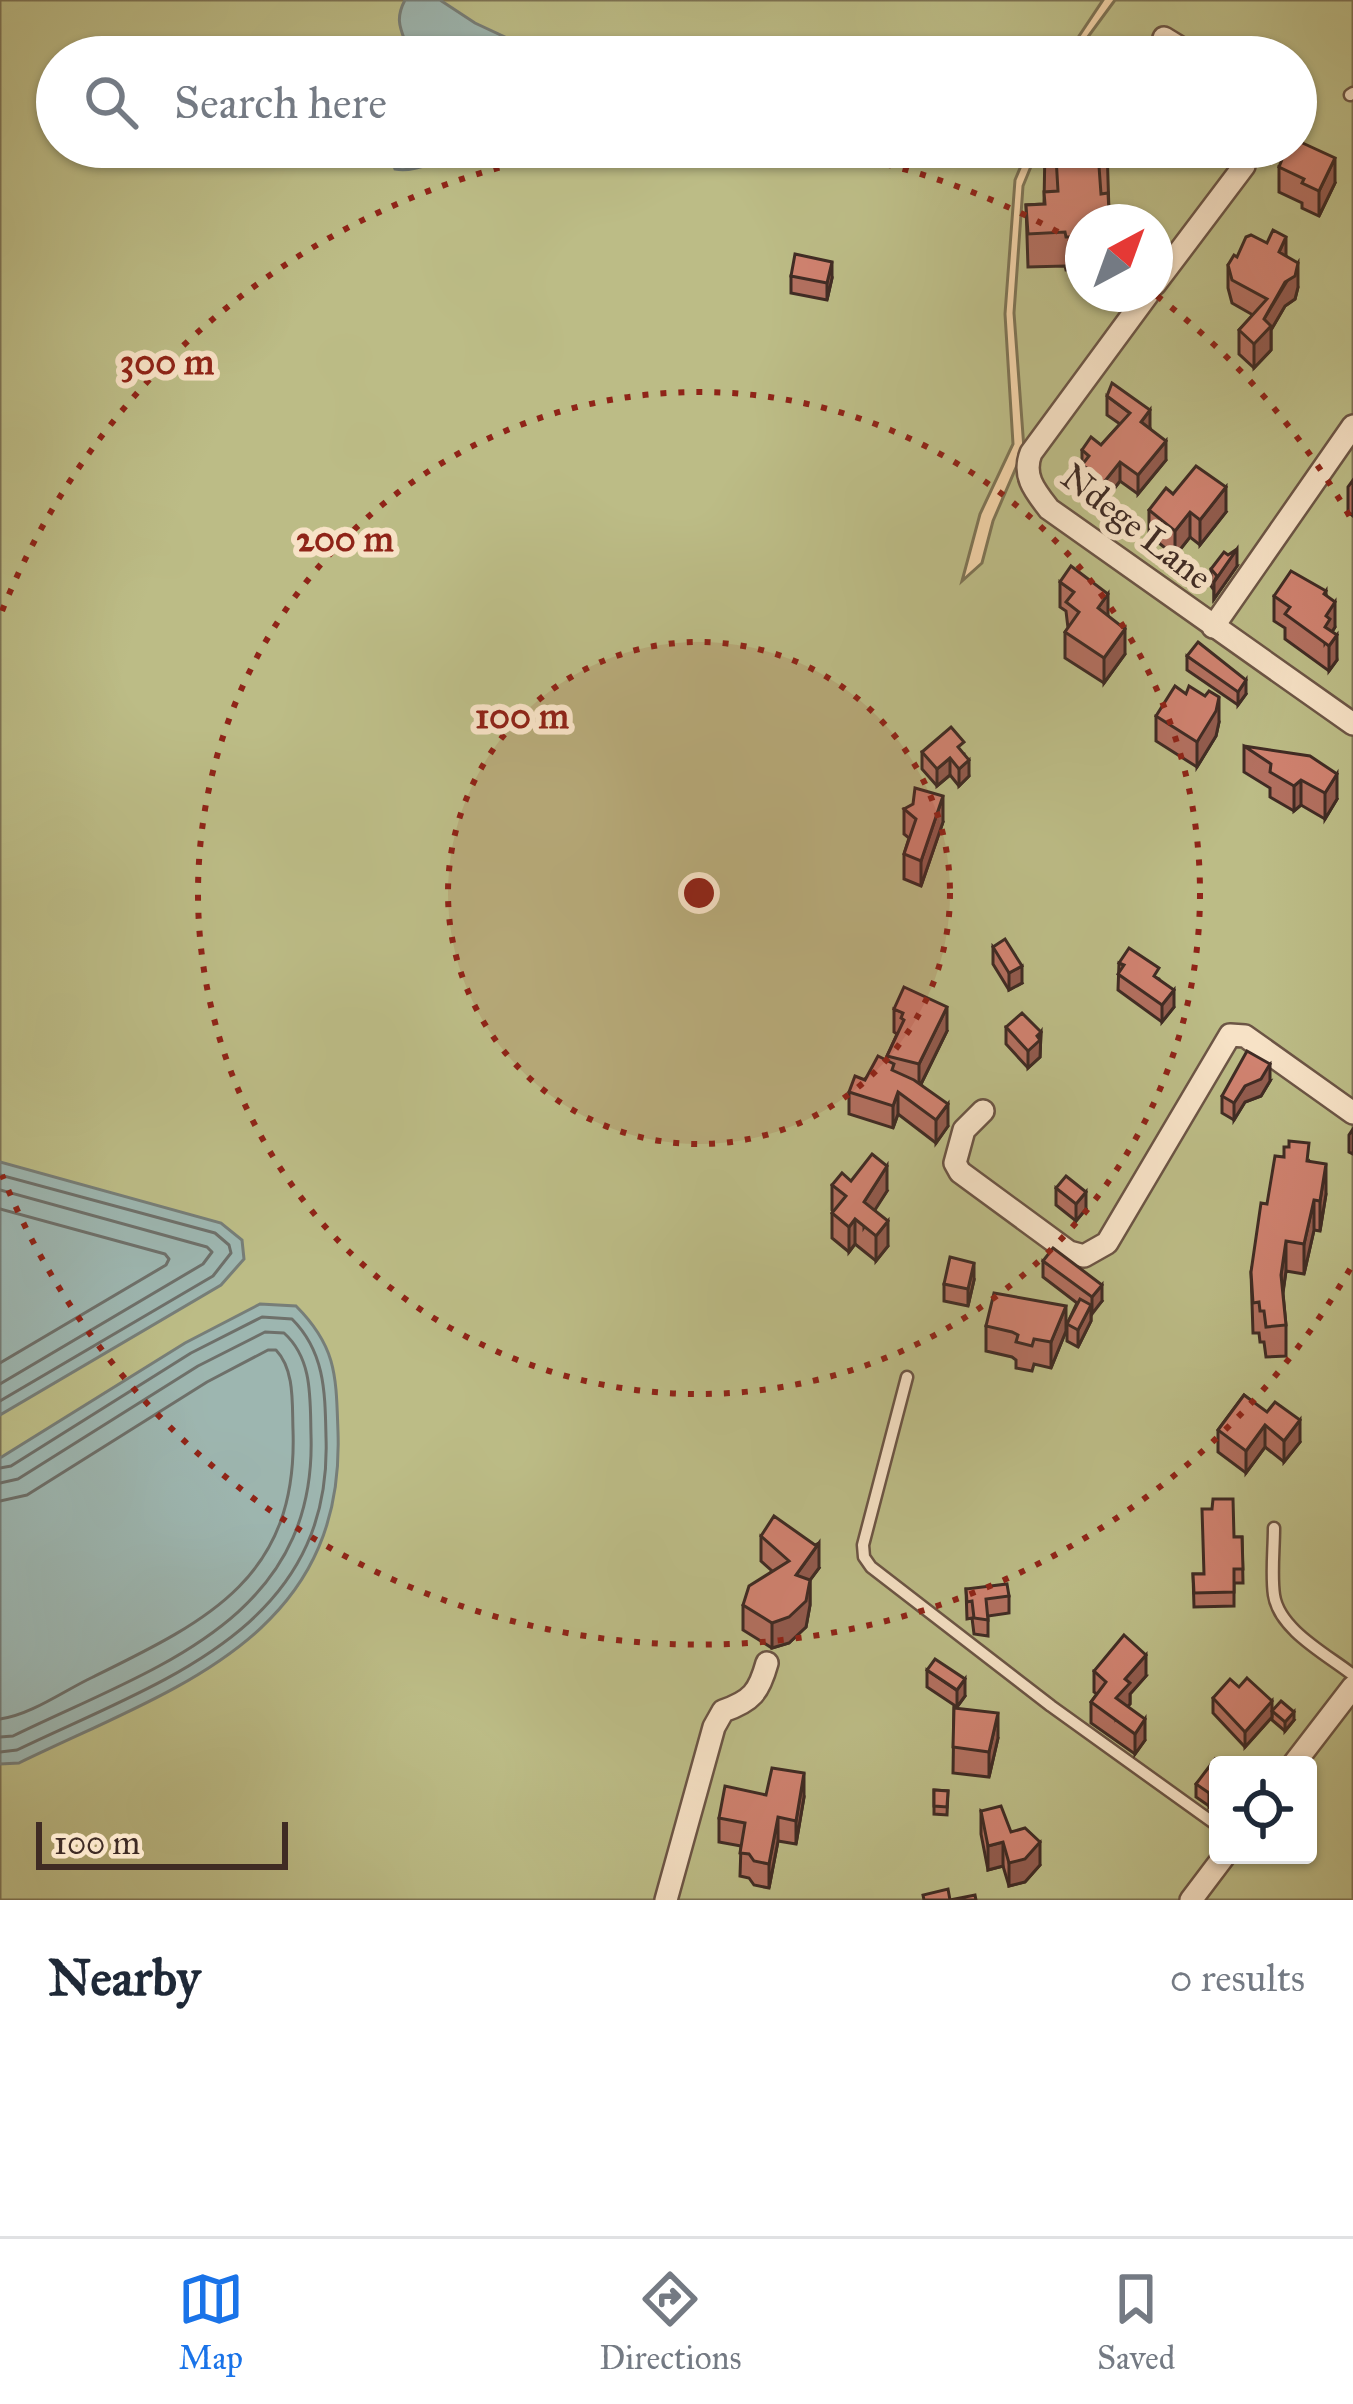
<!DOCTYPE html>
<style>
:root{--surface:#fff;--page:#f2f2f3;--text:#1f2937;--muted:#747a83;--line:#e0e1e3;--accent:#1a73e8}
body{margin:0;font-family:"IM FELL Great Primer",serif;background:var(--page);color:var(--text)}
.controls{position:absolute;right:36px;bottom:36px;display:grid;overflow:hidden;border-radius:12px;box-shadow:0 3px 9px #0004}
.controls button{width:108px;height:108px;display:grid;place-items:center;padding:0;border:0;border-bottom:3px solid var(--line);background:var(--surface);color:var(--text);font:60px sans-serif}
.compass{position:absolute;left:1065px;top:204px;width:108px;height:108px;border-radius:50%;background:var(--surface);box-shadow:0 3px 9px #0004;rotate:41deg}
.scale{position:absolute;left:36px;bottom:30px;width:252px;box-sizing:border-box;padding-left:12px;border:6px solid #3f2b24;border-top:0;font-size:33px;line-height:42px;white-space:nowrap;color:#3f2b24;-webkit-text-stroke:9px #f7e2c6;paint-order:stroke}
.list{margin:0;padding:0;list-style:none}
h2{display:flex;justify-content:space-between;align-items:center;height:156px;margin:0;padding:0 48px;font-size:51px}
h2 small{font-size:39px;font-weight:400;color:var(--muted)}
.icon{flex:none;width:66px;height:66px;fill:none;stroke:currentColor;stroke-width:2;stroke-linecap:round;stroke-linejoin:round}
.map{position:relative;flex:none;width:1353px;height:1900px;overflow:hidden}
.search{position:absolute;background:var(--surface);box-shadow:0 3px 9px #0004;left:36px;right:36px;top:36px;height:132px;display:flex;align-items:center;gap:30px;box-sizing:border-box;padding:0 42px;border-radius:66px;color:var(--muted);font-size:45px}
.sheet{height:336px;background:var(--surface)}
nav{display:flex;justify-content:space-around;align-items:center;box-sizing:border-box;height:168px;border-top:3px solid var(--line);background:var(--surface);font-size:33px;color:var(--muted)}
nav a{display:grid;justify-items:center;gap:6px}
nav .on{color:var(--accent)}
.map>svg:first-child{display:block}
.green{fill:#bcbc86;stroke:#7e7455;stroke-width:3;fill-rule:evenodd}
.water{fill:#9db6b0;stroke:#777e78;stroke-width:3}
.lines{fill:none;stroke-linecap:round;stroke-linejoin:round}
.shore{stroke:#6e706a;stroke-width:3}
.service-casing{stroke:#6c5545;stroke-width:15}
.minor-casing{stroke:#6c5545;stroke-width:26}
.service{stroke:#f7e2c6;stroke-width:10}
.minor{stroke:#f7e2c6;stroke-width:21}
.wall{fill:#b37060;stroke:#3f2b24;stroke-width:3}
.shaded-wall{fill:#925b4e;stroke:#3f2b24;stroke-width:3}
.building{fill:#d08270;stroke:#3f2b24;stroke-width:3}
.ring{fill:none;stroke:#8f2418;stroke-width:6;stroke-dasharray:6 12}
.labels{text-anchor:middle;stroke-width:12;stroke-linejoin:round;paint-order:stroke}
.street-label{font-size:36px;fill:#3f2b24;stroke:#f7e2c6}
.centre{fill:#8f2418;stroke:#f7e2c6;stroke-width:6}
.ring-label{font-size:36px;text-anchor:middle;font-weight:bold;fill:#8f2418;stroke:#f7e2c6;stroke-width:12;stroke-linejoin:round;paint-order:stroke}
</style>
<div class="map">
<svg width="1353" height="1900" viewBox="0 0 1353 1900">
<rect width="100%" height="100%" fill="#f3d3a8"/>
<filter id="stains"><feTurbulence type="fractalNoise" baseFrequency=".00167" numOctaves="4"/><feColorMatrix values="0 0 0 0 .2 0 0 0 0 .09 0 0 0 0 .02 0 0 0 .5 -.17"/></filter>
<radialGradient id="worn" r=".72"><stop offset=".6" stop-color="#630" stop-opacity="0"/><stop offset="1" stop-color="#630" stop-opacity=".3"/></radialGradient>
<path class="green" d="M0 0H1103L1065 57H57V147H1029L1015 180 1005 314 1013 444 980 514 962 581 982 563 993 521 1024 449 1014 313 1023 186 1039 147H1296V57H1075L1079 49 1115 0H1353V1900H0ZM1083 222H1155V294H1083ZM1218 1765H1308V1855H1218Z"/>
<g class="water">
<path d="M405 0H440L475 23 533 50 538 57H410C405 34 392 24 405 0Z"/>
<path d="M387 147H461C445 159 415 173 395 169Z"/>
<polygon points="0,1162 221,1223 242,1240 244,1259 221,1285 0,1415"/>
<path d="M260 1304 296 1306C337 1347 336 1376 338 1432 345 1638 173 1688 19 1763L0 1764V1458L185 1343Z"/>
</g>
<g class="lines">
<g class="shore">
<polyline points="0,1175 215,1233 229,1245 231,1253 213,1276 0,1401"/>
<polyline points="0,1190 207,1247 212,1252 203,1264 0,1384"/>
<polyline points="0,1209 165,1254 169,1259 166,1265 0,1363"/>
<path d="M0 1468 11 1466 191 1353 262 1317 292 1319C325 1352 325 1392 326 1437 333 1629 160 1681 17 1750L0 1752"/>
<path d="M0 1483 18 1479 198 1366 265 1332 284 1333C313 1359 310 1399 311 1435 317 1621 152 1668 13 1736L0 1737"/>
<path d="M0 1501 27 1495 207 1382 268 1350H276C295 1370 292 1404 293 1430 298 1577 209 1620 93 1677 65 1690 31 1715 0 1719"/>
</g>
<defs>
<g id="service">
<polyline points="1350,95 1353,93"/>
<polyline points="907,1377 863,1545 864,1557 871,1567 1051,1706 1218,1826"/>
<path d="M1274 1528C1274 1549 1271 1574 1274 1595 1279 1630 1328 1655 1353 1675"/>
</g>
<g id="minor">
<polyline points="1164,38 1195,57"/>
<polyline points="1155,284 1244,166 1247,147"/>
<path d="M1148 294 1031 453C1022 476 1035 491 1049 509L1353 724"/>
<polyline points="1213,627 1353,426"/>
<polyline points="983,1111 964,1130 955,1163 960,1172 1069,1252 1084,1256 1107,1243 1230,1035 1245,1036 1353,1113"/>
<polyline points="1293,1765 1353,1687"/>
<path d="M666 1900 714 1727 723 1711C752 1701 759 1692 767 1663"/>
<polyline points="1191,1900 1225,1855"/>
</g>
</defs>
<use href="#service" class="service-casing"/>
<use href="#minor" class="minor-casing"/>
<use href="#service" class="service"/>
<use href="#minor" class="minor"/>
</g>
<g class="wall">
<polygon points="1045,147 1107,147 1109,212 1083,222 1083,280 1073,281 1072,270 1066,270 1065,266 1028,267 1026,205 1044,204"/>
<polygon points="1279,167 1335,183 1319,216 1302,208 1302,203 1279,192"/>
<polygon points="1286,256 1298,287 1295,299 1285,306 1271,330 1271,350 1254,368 1239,354 1239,330 1253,315 1232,303 1228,288 1228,265 1237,257"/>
<polygon points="791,276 832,278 827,300 791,293"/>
<polygon points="1107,396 1150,428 1166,460 1138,494 1120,481 1101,506 1088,495 1088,488 1082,484 1082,450 1101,445 1120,424 1107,415"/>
<polygon points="1353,480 1353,516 1348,512 1348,487"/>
<polygon points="1173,494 1226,512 1200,545 1190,537 1175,556 1149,535 1149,510"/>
<polygon points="1237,566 1214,599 1214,590 1211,586 1211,569"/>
<polygon points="1060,582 1108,616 1125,654 1104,683 1065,658 1065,632 1068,628 1066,611 1060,607"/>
<polygon points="1326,595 1335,627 1332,632 1337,660 1329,671 1285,639 1285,628 1274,621 1274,596"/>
<polygon points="1187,656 1246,694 1238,705 1187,670"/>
<polygon points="1156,716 1219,722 1216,736 1197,767 1156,741"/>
<polygon points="1244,746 1337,799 1325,819 1301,805 1294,811 1270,797 1270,788 1244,772"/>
<polygon points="922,752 964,754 969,776 959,786 950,775 937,786 922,769"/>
<polygon points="904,809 943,822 921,886 904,879 904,854 909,838 904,834"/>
<polygon points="993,947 1022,983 1009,990 993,964"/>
<polygon points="1119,963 1159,979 1174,1007 1162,1022 1118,990"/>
<polygon points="894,1009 947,1031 921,1084 948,1126 936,1143 898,1114 893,1128 849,1114 849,1092 887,1061 887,1056 897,1034 894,1032"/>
<polygon points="1006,1027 1041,1032 1040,1057 1028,1068 1006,1044"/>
<polygon points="1270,1081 1261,1096 1245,1102 1234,1120 1222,1113 1222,1096"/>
<polygon points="1353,1129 1353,1154 1349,1152 1349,1135"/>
<polygon points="1309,1161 1326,1194 1320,1231 1314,1230 1304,1274 1286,1271 1283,1293 1286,1325 1286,1356 1266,1357 1264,1342 1260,1342 1259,1333 1253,1333 1251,1272 1267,1204"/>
<polygon points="851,1181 887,1191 874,1210 888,1246 876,1261 855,1244 849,1252 832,1238 832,1213 834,1211 832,1210 832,1185"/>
<polygon points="1056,1188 1086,1209 1076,1221 1056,1205"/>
<polygon points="1043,1261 1102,1301 1091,1313 1091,1321 1078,1347 1067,1341 1067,1324 1077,1303 1043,1277"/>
<polygon points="974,1280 968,1306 944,1301 944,1284"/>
<polygon points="986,1326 1066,1331 1051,1368 1034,1364 1032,1371 1016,1368 1016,1360 1012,1357 986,1351"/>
<polygon points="1244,1395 1300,1442 1284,1462 1265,1447 1246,1473 1218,1452 1218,1430"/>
<polygon points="761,1536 819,1568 810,1580 810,1605 806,1627 789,1643 772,1648 743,1630 743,1605 772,1571 761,1561"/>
<polygon points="1234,1537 1242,1537 1243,1583 1234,1583 1234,1606 1194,1607 1193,1574 1204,1574"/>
<polygon points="966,1589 1009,1596 1009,1613 988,1616 988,1636 974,1634 972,1618 967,1619"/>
<polygon points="927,1670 965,1696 957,1707 927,1687"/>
<polygon points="1094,1671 1146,1676 1130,1694 1130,1704 1128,1706 1145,1740 1135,1754 1091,1723 1091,1702 1097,1694 1094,1692"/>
<polygon points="1239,1687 1272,1711 1294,1720 1285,1731 1272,1720 1272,1717 1245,1747 1213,1713 1213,1698"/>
<polygon points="954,1708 998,1738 989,1777 953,1773"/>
<polygon points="1218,1765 1218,1794 1209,1806 1196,1797 1196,1784"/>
<polygon points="934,1790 948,1791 947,1815 934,1814"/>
<polygon points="766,1795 804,1797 796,1844 778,1841 769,1888 754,1885 749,1878 740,1876 741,1846 719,1842 719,1818"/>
<polygon points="981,1811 1011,1832 1040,1865 1025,1882 1009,1886 1003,1866 988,1870 981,1834"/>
</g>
<g class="shaded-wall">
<polygon points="1335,158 1335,183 1319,216 1319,191"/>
<polygon points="1286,237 1286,261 1279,252"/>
<polygon points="832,262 832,278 827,300 827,283"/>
<polygon points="1298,263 1298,287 1295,299 1285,306 1271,330 1271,350 1254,368 1254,344 1264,319"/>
<polygon points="1150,410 1150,429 1141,422"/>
<polygon points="1166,441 1166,460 1138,494 1138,475"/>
<polygon points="1120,462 1120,481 1101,506 1101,486"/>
<polygon points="1226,487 1226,512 1200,545 1200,520"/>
<polygon points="1190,512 1190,537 1175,556 1175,531"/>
<polygon points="1237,549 1237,566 1214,599 1214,582"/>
<polygon points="1326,591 1326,615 1335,602 1335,627 1325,643 1324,594"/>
<polygon points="1108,594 1108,619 1098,608"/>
<polygon points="1125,629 1125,654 1104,683 1104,658"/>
<polygon points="1337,635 1337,660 1329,671 1329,646"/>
<polygon points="1246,680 1246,694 1238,705 1238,692"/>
<polygon points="1219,697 1219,722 1216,736 1197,767 1197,742"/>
<polygon points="950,758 950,775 937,786 937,769"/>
<polygon points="969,760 969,776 959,786 959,769"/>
<polygon points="1337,774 1337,799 1325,819 1325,793"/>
<polygon points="1301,780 1301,805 1294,811 1294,786"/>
<polygon points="943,796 943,822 921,886 921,861"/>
<polygon points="1022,966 1022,983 1009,990 1009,973"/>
<polygon points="1174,990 1174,1007 1162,1022 1162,1005"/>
<polygon points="947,1007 947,1031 919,1088 919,1064"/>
<polygon points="1041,1032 1040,1057 1028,1068 1028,1051"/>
<polygon points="1270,1064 1270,1081 1261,1096 1245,1102 1234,1120 1234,1103 1245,1086"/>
<polygon points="898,1092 898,1114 893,1128 893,1106"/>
<polygon points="948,1104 948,1126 936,1143 936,1120"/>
<polygon points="1326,1164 1326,1194 1320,1231 1320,1201"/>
<polygon points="887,1166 887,1191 864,1227 864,1202"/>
<polygon points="1086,1192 1086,1209 1076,1221 1076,1204"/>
<polygon points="1314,1200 1314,1230 1304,1274 1304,1244"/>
<polygon points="855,1219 855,1244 849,1252 849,1227"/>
<polygon points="888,1221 888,1246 876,1261 876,1236"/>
<polygon points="1286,1241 1286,1271 1281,1305 1281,1275"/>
<polygon points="974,1263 974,1280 968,1306 968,1289"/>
<polygon points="1102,1285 1102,1301 1092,1314 1092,1297"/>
<polygon points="1091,1305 1091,1321 1078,1347 1078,1330"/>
<polygon points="1066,1306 1066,1331 1051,1368 1051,1342"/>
<polygon points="1300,1420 1300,1442 1284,1462 1284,1441"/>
<polygon points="1265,1425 1265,1447 1246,1473 1246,1451"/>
<polygon points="819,1543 819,1568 810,1580 810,1605 806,1627 789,1643 772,1648 772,1623 796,1575"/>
<polygon points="1146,1655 1146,1676 1130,1694 1130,1704 1116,1719 1116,1698 1125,1679"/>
<polygon points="965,1679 965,1696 957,1707 957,1690"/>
<polygon points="1272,1701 1272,1717 1245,1747 1245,1732"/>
<polygon points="1294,1712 1294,1720 1285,1731 1285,1722"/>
<polygon points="998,1713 998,1738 989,1777 989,1752"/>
<polygon points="1145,1719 1145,1740 1135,1754 1135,1734"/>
<polygon points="804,1773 804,1797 796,1844 796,1821"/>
<polygon points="1218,1781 1218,1794 1209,1806 1209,1793"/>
<polygon points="778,1817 778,1841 769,1888 769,1864"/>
<polygon points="1003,1842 1003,1866 988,1870 988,1846"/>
<polygon points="1040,1842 1040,1865 1025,1882 1009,1886 1009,1863"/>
</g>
<g class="building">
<polygon points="1133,39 1154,57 1117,57"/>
<polygon points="1296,140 1335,158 1319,191 1302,183 1304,179 1279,167 1287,147 1296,147"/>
<polygon points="1045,147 1107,147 1108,165 1099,166 1101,194 1108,193 1109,212 1116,211 1116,222 1083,222 1083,247 1073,248 1072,237 1066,237 1065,232 1028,234 1026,205 1045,204 1044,192 1058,191 1056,157 1045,158"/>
<polygon points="1273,230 1286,237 1279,252 1298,263 1295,276 1285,282 1264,319 1271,326 1254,344 1239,330 1267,299 1232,280 1228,265 1234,255 1237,257 1246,237 1251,235 1267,243"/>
<polygon points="795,254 832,262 827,283 791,276"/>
<polygon points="1112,383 1150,410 1141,422 1166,441 1138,475 1120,462 1101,486 1088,476 1091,471 1082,465 1089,456 1082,450 1091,437 1101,445 1130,413 1107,396"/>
<polygon points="1196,466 1226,487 1200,520 1190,512 1175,531 1149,510 1166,488 1173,494"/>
<polygon points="1237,549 1214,582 1217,576 1211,569 1224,552 1228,555"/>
<polygon points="1071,566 1108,594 1098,608 1125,629 1104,658 1065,632 1079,612 1066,602 1074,592 1060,582"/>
<polygon points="1291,571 1326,591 1324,594 1335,602 1326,616 1330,619 1325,627 1337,635 1329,646 1285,614 1290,607 1274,596"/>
<polygon points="1198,642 1246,680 1238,692 1187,656"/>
<polygon points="1175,686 1186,694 1189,686 1205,696 1209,691 1219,697 1216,711 1197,742 1156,716"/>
<polygon points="951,727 964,742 958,747 969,760 959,769 950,758 937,769 922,752"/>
<polygon points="1244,746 1310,756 1337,774 1325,793 1301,780 1294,786 1270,772 1271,764"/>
<polygon points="915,788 943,796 921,861 904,854 916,819 904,809 913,804"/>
<polygon points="1005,939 1022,966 1009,973 993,947"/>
<polygon points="1129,948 1159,968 1154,976 1174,990 1162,1005 1118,974 1124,965 1119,963"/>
<polygon points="904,987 947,1007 919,1064 887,1056 904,1020 901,1018 903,1013 894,1009"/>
<polygon points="1022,1013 1041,1032 1037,1036 1040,1040 1028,1051 1006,1027"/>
<polygon points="1247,1051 1270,1064 1261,1079 1245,1086 1234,1103 1222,1096"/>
<polygon points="878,1056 894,1064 892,1070 914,1080 948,1104 936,1120 898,1092 893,1106 849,1092 855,1076 865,1080"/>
<polygon points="1289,1141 1309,1143 1307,1161 1326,1164 1320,1201 1314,1200 1304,1244 1286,1241 1281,1275 1286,1325 1266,1327 1264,1311 1260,1311 1259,1302 1253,1303 1251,1272 1261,1203 1267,1204 1275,1156 1284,1157 1284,1147 1289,1147"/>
<polygon points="872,1154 887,1166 864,1202 888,1221 876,1236 855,1219 849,1227 832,1213 846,1196 832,1185 842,1173 851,1181"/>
<polygon points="1066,1176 1086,1192 1076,1204 1056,1188"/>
<polygon points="1053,1248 1102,1285 1092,1297 1043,1261"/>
<polygon points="950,1257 974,1263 968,1289 944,1284"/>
<polygon points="994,1293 1066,1306 1051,1342 1034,1339 1032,1346 1016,1342 1018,1335 1012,1332 986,1326"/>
<polygon points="1080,1299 1091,1305 1078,1330 1067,1324"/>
<polygon points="1244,1395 1267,1412 1275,1402 1300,1420 1284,1441 1265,1425 1246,1451 1218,1430"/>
<polygon points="1213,1499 1233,1499 1234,1537 1242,1537 1243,1569 1234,1569 1234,1592 1194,1593 1193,1574 1204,1574 1202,1509 1212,1509"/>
<polygon points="774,1516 815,1545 819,1543 796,1575 810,1580 806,1601 789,1617 772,1623 743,1605 749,1586 789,1561 761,1536"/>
<polygon points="1007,1584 1009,1596 986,1599 988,1620 974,1618 972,1601 967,1602 966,1589"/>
<polygon points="1124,1635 1146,1655 1125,1679 1130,1683 1116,1698 1145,1719 1135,1734 1091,1702 1106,1682 1094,1671"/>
<polygon points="935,1659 965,1679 957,1690 927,1670"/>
<polygon points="1247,1678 1272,1701 1245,1732 1213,1698 1230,1679 1239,1687"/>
<polygon points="1281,1701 1294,1712 1285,1722 1272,1711"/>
<polygon points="954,1708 998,1713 989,1752 953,1747"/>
<polygon points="1215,1759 1222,1765 1218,1765 1218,1781 1209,1793 1196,1784"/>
<polygon points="772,1768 804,1773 796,1821 778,1817 769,1864 754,1861 749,1854 740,1853 745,1823 719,1818 725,1786 766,1795"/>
<polygon points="934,1790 948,1791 947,1807 934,1806"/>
<polygon points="1001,1806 1011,1832 1025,1828 1040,1842 1025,1859 1009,1863 1003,1842 988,1846 981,1811"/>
<polygon points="948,1889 950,1900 975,1895 976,1900 924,1900 923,1895"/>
</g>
<circle cx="699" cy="893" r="251" fill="#8f2418" fill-opacity=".12"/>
<g class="ring">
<circle cx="699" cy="893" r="251"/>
<circle cx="699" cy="893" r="501"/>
<path d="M1350 1269A752 752 0 0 1 2 1175M2 611A752 752 0 0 1 601 147M797 147A752 752 0 0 1 1081 245M1157 296A752 752 0 0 1 1350 517"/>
</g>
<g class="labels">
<g class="street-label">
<text transform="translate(1137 526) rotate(38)" y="13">Ndege Lane</text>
</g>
</g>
<circle cx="699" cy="893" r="18" class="centre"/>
<g class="ring-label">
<text x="167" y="374">300 m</text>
<text x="345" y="551">200 m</text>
<text x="522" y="728">100 m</text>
</g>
<rect width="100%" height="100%" filter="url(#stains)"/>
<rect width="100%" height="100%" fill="url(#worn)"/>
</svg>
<div class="controls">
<button><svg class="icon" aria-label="locate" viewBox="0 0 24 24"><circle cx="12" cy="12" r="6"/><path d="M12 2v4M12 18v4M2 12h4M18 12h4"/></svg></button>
</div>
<svg class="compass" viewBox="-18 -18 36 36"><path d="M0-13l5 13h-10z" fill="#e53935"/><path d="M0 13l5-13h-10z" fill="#747a83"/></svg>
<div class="scale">100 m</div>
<div class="search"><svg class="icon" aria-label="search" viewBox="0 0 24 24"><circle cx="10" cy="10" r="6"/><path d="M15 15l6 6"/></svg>Search here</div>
</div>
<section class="sheet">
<h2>Nearby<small>0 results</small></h2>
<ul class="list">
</ul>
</section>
<nav>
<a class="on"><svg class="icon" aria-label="map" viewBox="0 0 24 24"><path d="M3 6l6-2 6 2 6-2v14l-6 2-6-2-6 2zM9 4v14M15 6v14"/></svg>Map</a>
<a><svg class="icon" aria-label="directions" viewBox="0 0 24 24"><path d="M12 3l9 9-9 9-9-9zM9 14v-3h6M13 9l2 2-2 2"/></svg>Directions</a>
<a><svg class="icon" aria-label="saved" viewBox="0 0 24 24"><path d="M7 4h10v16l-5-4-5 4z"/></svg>Saved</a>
</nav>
